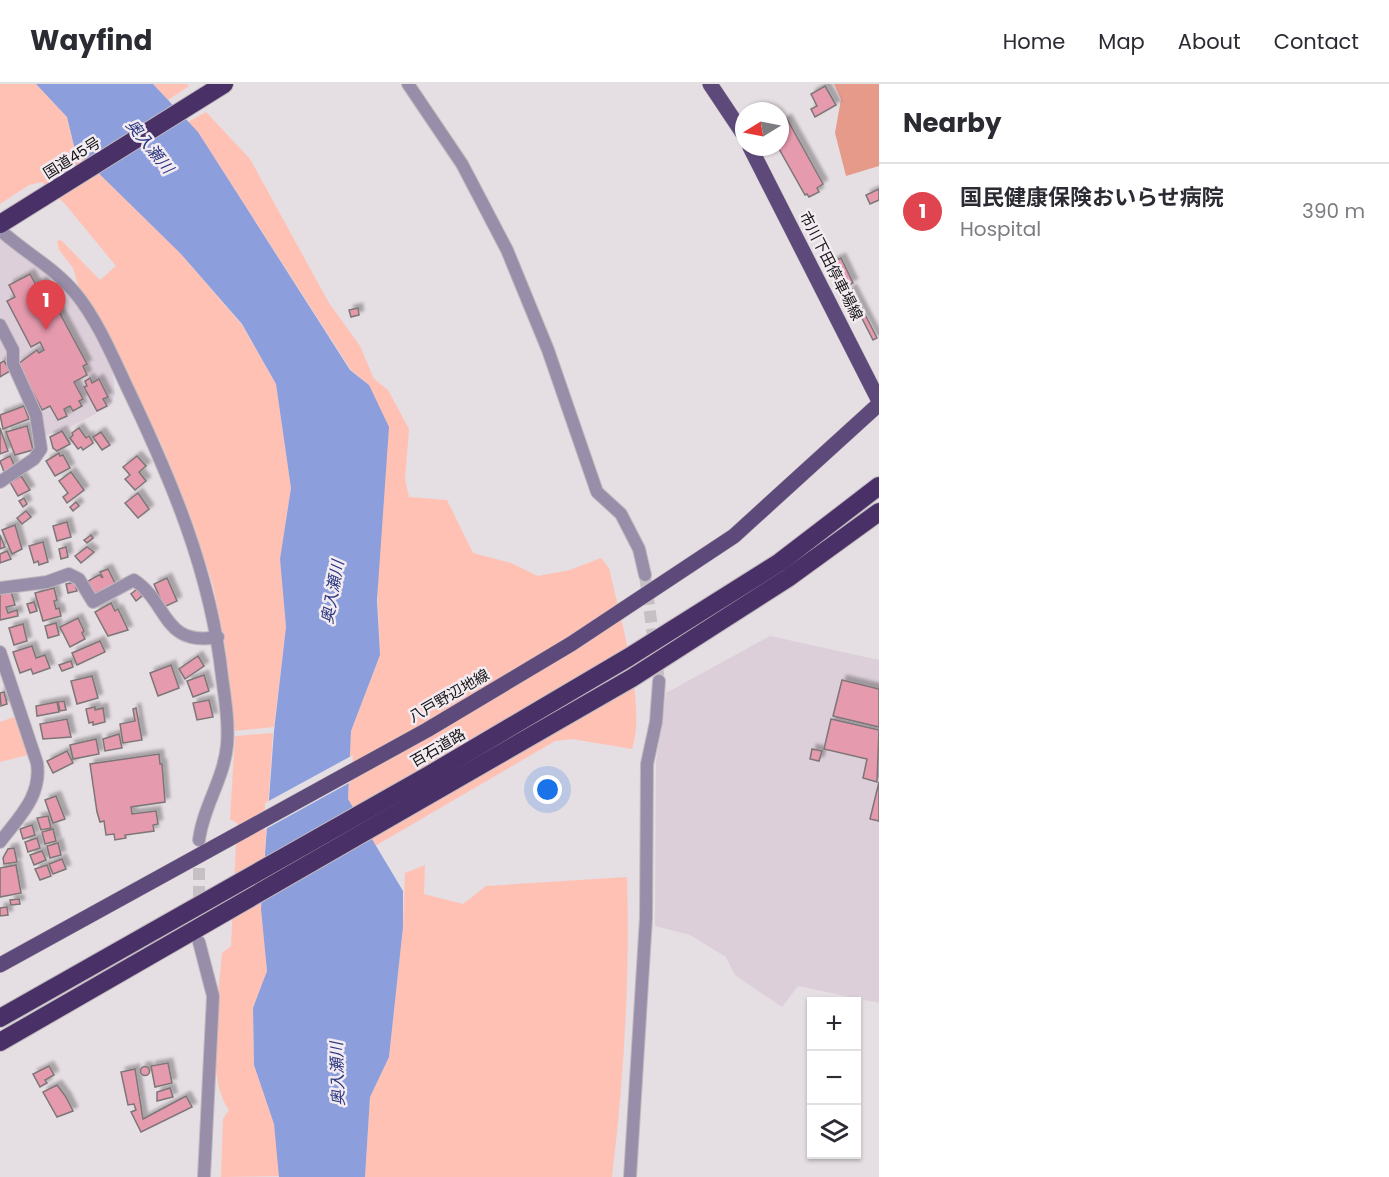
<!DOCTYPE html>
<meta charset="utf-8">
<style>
:root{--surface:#fff;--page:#f7f7f7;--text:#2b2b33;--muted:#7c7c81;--line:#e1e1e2;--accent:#617829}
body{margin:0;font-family:Poppins,"Noto Sans JP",sans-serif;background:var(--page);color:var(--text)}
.controls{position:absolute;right:18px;bottom:18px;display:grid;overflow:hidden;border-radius:0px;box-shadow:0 2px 4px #0004}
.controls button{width:54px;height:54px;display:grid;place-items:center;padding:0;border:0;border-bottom:2px solid var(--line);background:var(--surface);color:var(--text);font:30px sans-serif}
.compass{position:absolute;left:735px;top:18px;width:54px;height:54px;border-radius:50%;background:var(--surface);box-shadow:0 2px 4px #0004;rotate:260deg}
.you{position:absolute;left:548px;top:706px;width:21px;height:21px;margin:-15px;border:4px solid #fff;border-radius:50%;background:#1a73e8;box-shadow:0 0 0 9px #1a73e833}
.badge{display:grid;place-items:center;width:39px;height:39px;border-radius:50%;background:var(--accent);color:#fff;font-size:20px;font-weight:700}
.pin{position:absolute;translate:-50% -50px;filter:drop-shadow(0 2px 3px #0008)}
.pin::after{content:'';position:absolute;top:32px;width:21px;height:18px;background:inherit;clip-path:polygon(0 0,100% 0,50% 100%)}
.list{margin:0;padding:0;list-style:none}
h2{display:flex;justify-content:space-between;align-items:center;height:78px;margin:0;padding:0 24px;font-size:26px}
h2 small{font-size:20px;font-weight:400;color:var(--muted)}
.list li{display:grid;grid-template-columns:39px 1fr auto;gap:18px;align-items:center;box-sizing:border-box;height:96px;padding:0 24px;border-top:2px solid var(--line)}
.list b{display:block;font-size:22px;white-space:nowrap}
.list p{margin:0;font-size:20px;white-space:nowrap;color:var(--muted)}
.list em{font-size:20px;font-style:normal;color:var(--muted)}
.icon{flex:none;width:33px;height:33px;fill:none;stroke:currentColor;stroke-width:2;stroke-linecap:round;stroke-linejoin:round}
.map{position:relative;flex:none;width:879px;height:1093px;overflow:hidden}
header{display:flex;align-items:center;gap:36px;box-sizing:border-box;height:84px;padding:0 30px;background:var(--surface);border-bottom:2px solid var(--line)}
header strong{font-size:28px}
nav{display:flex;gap:33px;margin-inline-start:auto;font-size:21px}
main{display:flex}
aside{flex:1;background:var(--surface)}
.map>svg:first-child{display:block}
.built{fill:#dccfd9}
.green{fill:#ffc1b4}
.forest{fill:#e69a8a}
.water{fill:#8c9edc}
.pier{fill:#e5dee3}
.building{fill:#e69aae;stroke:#7d7677;stroke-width:1.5;filter:url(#shadow)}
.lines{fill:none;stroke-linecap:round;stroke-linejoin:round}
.minor-tunnel{stroke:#c6c0c4;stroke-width:12;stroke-dasharray:12 6;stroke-linecap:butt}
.minor-casing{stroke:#c0babe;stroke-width:14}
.major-casing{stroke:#c0babe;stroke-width:16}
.highway-casing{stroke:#c0babe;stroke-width:20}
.minor{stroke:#988eaa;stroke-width:12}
.major{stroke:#5d497a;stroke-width:15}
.highway{stroke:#493168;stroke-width:18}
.labels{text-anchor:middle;stroke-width:5;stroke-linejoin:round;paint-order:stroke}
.street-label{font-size:15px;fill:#161415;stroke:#f2ebf1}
.water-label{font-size:16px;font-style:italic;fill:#2a3680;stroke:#f2ebf1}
</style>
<header>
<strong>Wayfind</strong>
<nav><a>Home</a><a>Map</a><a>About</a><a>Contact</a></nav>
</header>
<main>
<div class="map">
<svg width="879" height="1093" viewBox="0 0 879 1093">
<defs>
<filter id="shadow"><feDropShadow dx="4.5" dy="-4.5" stdDeviation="1.5" flood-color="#0004"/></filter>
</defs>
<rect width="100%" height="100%" fill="#e5dee3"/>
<g class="built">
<polygon points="0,156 5,156 50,191 75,215 112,283 115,310 110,322 70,343 45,352 6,276 0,277"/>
<polygon points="770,552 879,576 879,919 798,902 782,923 735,891 726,873 690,851 655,842 656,678 666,609"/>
</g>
<g class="green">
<polygon points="0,0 36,0 67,33 75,66 181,170 242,241 276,300 291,404 280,475 286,543 274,643 235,647 225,561 213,501 190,431 162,361 97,233 79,204 73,184 59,166 57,157 61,156 100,196 116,182 65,120 42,98 29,101 0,120"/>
<polygon points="153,0 187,0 189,2 168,16"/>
<path d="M206 28 250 75 329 219 360 262 374 295 388 306 409 345 405 395 409 413 447 416 473 469 511 479 538 492 570 486 601 474 609 484C619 530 647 621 632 665L572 655 555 657 375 762 348 715 351 647 380 571 369 301 351 286 198 48 188 38Z"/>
<polygon points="14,633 28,671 0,678 0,638"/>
<path d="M273 649 261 825 267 887 253 924 254 981 274 1040 280 1092 221 1093 223 1035 229 1026C204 992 219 911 222 869L231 862 237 739 230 735 235 652Z"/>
<path d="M425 781 424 810 463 820 486 802 627 793C630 894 624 993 612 1093H365L370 1013 389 973 403 843 405 789Z"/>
</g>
<polygon class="forest" points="834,0 879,0 879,82 846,92 835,49 841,15"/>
<polygon class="water" points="36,0 153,0 198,48 350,286 369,301 389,343 377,516 380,571 351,647 348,715 403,807 403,843 389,973 370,1013 365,1093 279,1093 274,1040 254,981 253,924 267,887 261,825 274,647 286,543 280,475 291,404 276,300 242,240 181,170 75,66 67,33"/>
<polygon class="pier" points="353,671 351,698 264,746 265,719"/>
<g class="building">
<polygon points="825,2 836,21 815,33 811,25 817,22 811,10"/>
<polygon points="787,35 823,100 817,104 819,108 809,113 807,110 805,111 778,63 780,39"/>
<polygon points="879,105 879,116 870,120 866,111"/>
<polygon points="841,174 853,199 844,204 832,178"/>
<polygon points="30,190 36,201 43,198 87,280 83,282 87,291 74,298 83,315 79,317 82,322 73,327 70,322 64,325 67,332 58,336 50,322 42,326 18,280 37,266 39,269 44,266 40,258 31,263 7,217 15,213 9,201"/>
<polygon points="852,205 877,254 873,256 848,207"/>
<polygon points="358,224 359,231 351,233 349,226"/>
<polygon points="4,277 10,287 0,293 0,279"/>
<polygon points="90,294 92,299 99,295 108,313 103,315 107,322 97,327 84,303 87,302 85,297"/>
<polygon points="24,322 29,335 3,345 0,331"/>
<polygon points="27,342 33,366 15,371 6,348"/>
<polygon points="0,344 8,367 0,370"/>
<polygon points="79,344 86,354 89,352 93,359 83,366 81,363 78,365 70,354 73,351 72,349"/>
<polygon points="62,347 70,360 57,367 53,364 50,353"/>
<polygon points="101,348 110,361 102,366 93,353"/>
<polygon points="59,369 60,372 63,371 70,384 55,392 46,377"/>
<polygon points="10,372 15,383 4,388 0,377"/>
<polygon points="137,372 146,382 139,388 146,397 135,406 125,395 130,391 123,383"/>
<polygon points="71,388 84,406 67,419 63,413 68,409 59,397"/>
<polygon points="21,392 30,406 18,412 10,398"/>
<polygon points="138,409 149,425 138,434 125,419"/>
<polygon points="24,414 27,420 23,423 19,417"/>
<polygon points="76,418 79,422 73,427 70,423"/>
<polygon points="26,427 31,433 22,440 17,434"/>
<polygon points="67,438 71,453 57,457 53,442"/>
<polygon points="15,441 22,465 12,470 2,446"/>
<polygon points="0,451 5,463 0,465"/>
<polygon points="91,451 93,454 87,459 84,456"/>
<polygon points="43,458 48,478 39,481 38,477 34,479 29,462"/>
<polygon points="66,463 68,473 61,475 59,465"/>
<polygon points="87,463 94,468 81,479 75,472"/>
<polygon points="7,467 11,475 0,479 0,470"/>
<polygon points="108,485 116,501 94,510 88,497 99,491 103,494 100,488"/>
<polygon points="167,494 177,517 164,523 154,500"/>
<polygon points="75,498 77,507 68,509 66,500"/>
<polygon points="54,504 57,516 54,517 56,525 59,524 61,532 43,537 35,509"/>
<polygon points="137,505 142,512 136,517 131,510"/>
<polygon points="11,507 15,521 6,523 8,529 17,526 18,532 0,536 0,510"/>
<polygon points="34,518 37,527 30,529 27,520"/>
<polygon points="111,519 115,527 118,525 128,546 108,552 95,528"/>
<polygon points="78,534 84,547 82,549 85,555 70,563 60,543"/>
<polygon points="56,539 59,551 48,554 45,542"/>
<polygon points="23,540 27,557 14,561 9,544"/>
<polygon points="100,557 105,568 77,581 72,569"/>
<polygon points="32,562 36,574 45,571 50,584 33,590 31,585 20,589 13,568"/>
<polygon points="198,572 204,582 185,595 179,585"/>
<polygon points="71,577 73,583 62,587 59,581"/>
<polygon points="171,581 179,604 158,612 150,589"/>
<polygon points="204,591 209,607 193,613 187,597"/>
<polygon points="92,592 98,614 77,620 71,597"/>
<polygon points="842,596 879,605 879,643 833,632"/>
<polygon points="4,608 7,620 1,622 0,609"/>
<polygon points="209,616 213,633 197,636 193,619"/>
<polygon points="64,617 66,626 60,627 58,618"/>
<polygon points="57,618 59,628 37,632 36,622"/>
<polygon points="95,623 95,626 103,624 105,638 93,641 93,638 89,639 86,625"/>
<polygon points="136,624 142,656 123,659 120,640 135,637 133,625"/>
<polygon points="67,635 71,653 43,655 40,640"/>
<polygon points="831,635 879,646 877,698 863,694 867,675 824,665"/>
<polygon points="119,650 122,664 105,667 103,655"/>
<polygon points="96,655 99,670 73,675 70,661"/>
<polygon points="812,665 822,667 819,677 810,675"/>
<polygon points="67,667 73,679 53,689 47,677"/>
<polygon points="159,670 160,680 162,680 165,718 131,723 132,730 156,727 158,740 153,741 154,747 125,751 126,754 115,756 114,750 106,751 104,737 100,738 97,728 90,680"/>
<polygon points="879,698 879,737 870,735"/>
<polygon points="56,712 65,735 53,739 45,716"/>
<polygon points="48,732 51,744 41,746 37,734"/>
<polygon points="32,741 35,751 23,755 20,745"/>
<polygon points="53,745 56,757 45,760 42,748"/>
<polygon points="37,754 40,764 28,768 25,758"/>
<polygon points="58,759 61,771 50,774 47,762"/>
<polygon points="14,764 17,778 4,780 3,774 8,765"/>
<polygon points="42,767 46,776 34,781 30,771"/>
<polygon points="62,775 66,785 53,790 49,780"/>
<polygon points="16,781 21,809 0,813 0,784"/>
<polygon points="47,781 51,792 40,796 35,785"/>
<polygon points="19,815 20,820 11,821 10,816"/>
<polygon points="7,823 8,831 0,832 0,824"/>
<polygon points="168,979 172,999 155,1003 151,982"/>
<polygon points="49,982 54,991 45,996 47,999 40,1003 33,990"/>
<circle cx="145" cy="987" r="4.5"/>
<polygon points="135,985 143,1035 186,1012 192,1023 141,1048 131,1028 136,1026 134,1020 128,1021 121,988"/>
<polygon points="57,1001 66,1013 73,1027 57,1033 43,1008"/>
<polygon points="170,1004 173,1013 157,1017 157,1008"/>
</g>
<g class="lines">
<g class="minor-tunnel">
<polyline points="645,491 659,597"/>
<polyline points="199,766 199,826"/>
</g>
<defs>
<g id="minor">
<polyline points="408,0 462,80 507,166 548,266 597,408 621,430 639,465 645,491"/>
<path d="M0 146C24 168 55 184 76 210 96 234 113 273 126 301 171 395 211 489 222 593 225 615 229 639 227 661 224 695 203 723 199 756"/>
<polyline points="0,241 13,266 13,280 36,331 41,365 34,375 0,398"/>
<path d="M0 504 47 498 69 490 79 495 93 518 134 496C169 519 162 563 218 553"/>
<path d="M0 568 37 679C42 712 19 733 0 758"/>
<polyline points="199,858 213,912 204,1093"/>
<polyline points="630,1093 646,834 647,680 656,638 659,597"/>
</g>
<g id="major">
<polyline points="710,0 744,51"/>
<polyline points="750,63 879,317"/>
<polyline points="0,881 427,646 571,560 734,452 879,320"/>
</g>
<g id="highway">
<polyline points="0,140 224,0"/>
<polyline points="0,934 429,691 629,573 780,478 879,402"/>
<polyline points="0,958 632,594 788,494 879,428"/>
</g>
</defs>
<use href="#minor" class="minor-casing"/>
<use href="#major" class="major-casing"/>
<use href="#highway" class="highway-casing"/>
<use href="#minor" class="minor"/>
<use href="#major" class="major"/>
<use href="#highway" class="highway"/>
</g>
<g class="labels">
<g class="street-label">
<text transform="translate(72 74) rotate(-32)" y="5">国道45号</text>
<text transform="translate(831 182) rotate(63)" y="5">市川下田停車場線</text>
<text transform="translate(449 612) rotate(-30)" y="5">八戸野辺地線</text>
<text transform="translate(438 664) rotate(-30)" y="5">百石道路</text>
</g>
<g class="water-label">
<text transform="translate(150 62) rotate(51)" y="6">奥入瀬川</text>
<text transform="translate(332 508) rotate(-80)" y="6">奥入瀬川</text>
<text transform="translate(337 990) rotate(-92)" y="6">奥入瀬川</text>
</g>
</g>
</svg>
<div class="controls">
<button>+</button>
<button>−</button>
<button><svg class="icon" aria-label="layers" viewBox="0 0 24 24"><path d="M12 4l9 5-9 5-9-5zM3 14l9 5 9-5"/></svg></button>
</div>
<svg class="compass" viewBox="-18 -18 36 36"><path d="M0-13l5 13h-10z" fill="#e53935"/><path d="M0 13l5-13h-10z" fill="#7c7c81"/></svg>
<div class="you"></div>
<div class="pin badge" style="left:46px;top:246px;background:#e0444e">1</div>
</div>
<aside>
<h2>Nearby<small></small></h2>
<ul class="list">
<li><span class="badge" style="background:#e0444e">1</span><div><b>国民健康保険おいらせ病院</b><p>Hospital</p></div><em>390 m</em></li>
</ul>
</aside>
</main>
